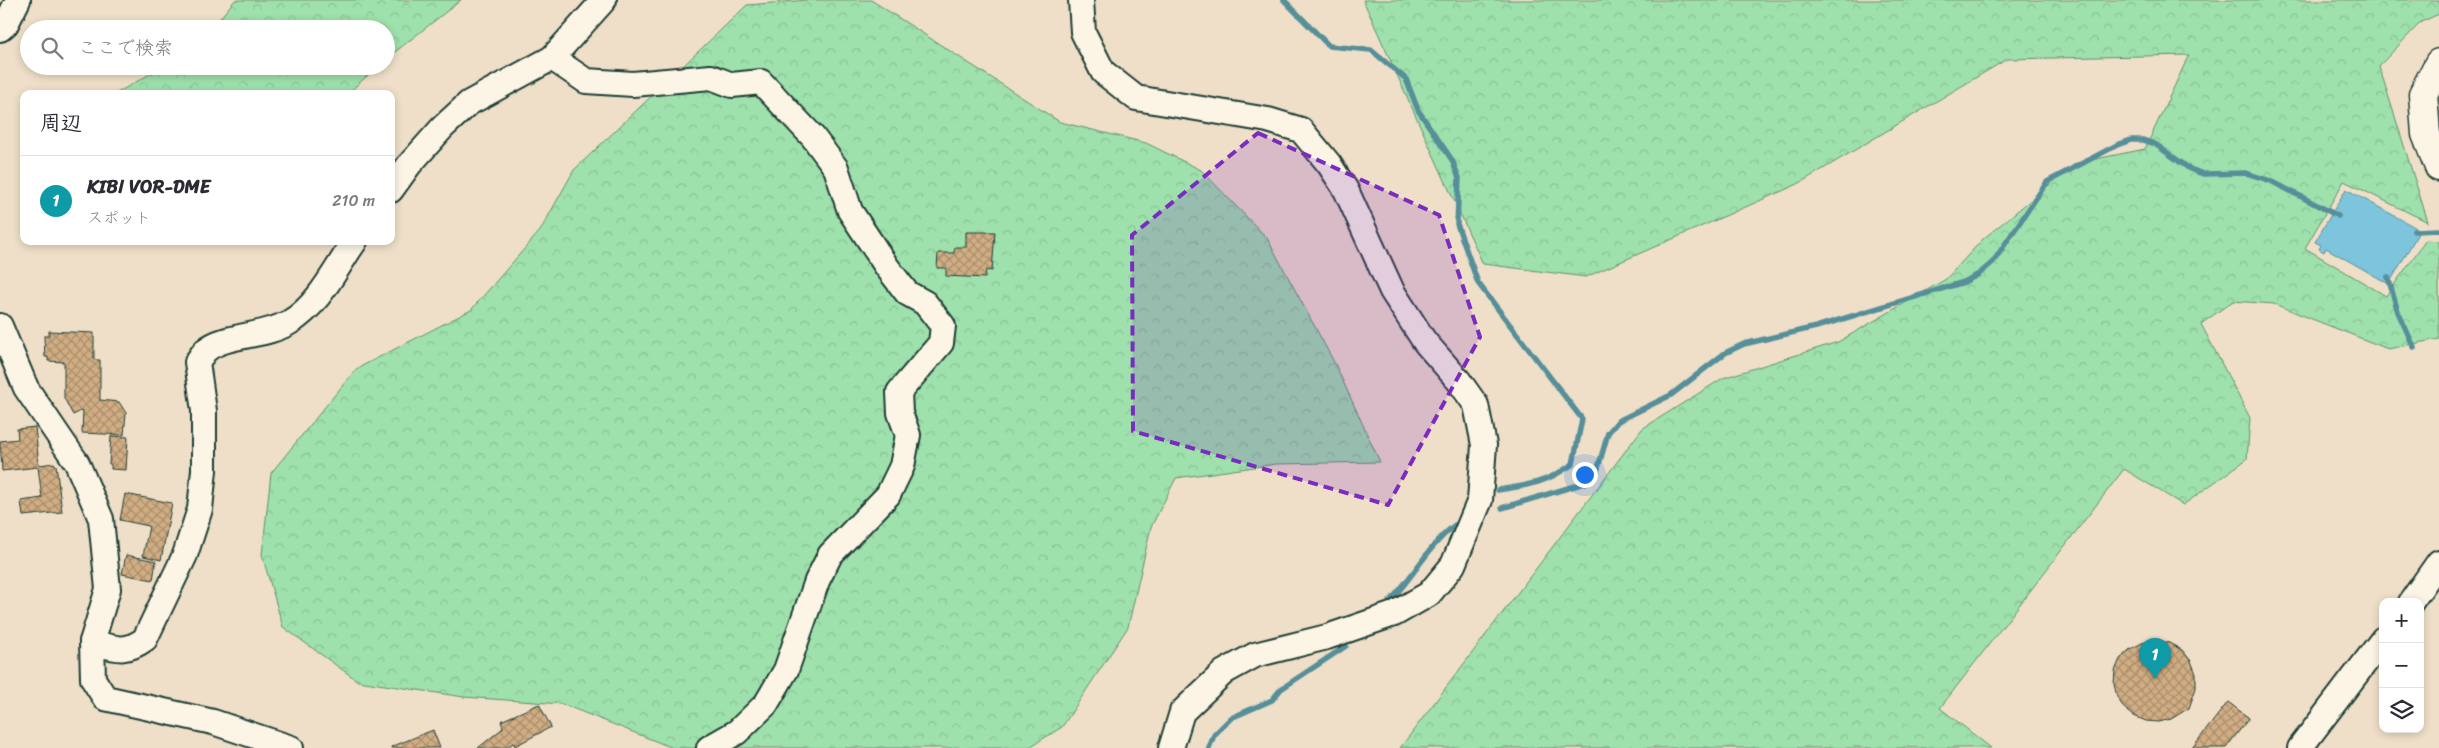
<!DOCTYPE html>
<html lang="ja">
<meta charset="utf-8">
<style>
:root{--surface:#fff;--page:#f2f2f3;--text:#2b2b33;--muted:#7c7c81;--line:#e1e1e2;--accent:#1a73e8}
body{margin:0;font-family:Sriracha,"Klee One",sans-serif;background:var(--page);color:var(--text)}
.controls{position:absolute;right:15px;bottom:15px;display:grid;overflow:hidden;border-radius:10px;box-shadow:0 2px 8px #0003}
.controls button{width:45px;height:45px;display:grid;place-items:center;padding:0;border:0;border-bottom:1px solid var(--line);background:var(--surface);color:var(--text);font:25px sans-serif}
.you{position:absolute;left:1584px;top:474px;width:18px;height:18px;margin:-12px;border:4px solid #fff;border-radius:50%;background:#1a73e8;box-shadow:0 0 0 8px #1a73e833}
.badge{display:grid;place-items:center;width:32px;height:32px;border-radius:50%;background:var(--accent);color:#fff;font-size:16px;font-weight:700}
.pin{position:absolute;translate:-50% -41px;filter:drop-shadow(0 1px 2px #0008)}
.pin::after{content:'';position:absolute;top:26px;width:18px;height:15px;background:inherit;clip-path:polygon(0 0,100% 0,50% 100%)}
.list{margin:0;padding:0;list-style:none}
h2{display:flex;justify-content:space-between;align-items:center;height:65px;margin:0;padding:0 20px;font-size:21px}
h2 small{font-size:16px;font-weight:400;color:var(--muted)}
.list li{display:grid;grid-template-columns:32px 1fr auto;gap:15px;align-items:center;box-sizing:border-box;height:90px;padding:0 20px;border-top:1px solid var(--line)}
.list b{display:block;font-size:19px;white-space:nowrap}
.list p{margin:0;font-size:16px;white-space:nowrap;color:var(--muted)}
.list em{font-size:16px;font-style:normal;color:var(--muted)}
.icon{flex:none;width:28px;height:28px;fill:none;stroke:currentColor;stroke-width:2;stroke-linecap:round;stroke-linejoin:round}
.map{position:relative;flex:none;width:2439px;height:748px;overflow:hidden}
.search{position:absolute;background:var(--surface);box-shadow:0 2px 8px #0003;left:20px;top:20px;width:375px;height:55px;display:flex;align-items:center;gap:12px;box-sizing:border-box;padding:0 18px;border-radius:28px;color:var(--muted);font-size:19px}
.panel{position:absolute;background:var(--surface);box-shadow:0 2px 8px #0003;left:20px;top:90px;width:375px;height:155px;border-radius:10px}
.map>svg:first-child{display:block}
.forest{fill:url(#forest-crowns);stroke:#5e8f70}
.water{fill:#7cc5dc;stroke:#578f99}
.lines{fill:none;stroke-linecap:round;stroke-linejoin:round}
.stream{stroke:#578f99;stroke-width:5.5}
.building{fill:url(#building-cross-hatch);stroke:#1f3d34}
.minor-casing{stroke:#1f3d34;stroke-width:28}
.tertiary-casing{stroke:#1f3d34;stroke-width:31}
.minor{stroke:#fcf5e5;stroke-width:24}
.tertiary{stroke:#fcf5e5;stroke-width:28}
.marked{fill:#7b2cbf;fill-opacity:0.2;stroke:#7b2cbf;stroke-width:4;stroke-dasharray:10 6;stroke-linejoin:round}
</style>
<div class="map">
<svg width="2439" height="748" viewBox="0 0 2439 748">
<defs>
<pattern id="forest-crowns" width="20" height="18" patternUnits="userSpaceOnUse" patternTransform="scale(1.25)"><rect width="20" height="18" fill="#9ee1ac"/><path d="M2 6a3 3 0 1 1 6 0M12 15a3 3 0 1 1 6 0" fill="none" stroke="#88c295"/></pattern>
<pattern id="building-cross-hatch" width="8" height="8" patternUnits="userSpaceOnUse" patternTransform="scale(1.25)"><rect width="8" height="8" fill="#d1ad83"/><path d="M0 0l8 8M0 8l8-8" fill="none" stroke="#a98e6c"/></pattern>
</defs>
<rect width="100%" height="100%" fill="#efdfc8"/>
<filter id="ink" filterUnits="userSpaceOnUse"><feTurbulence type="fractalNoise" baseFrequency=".02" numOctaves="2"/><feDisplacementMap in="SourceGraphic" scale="10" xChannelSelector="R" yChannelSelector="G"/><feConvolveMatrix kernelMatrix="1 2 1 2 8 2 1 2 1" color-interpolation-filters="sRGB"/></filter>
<g filter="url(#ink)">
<g class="forest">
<polygon points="235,0 461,0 386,59 386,29 211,29"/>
<polygon points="808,0 871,0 1060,122 1146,143 1201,170 1267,238 1335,364 1380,462 1276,464 1176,478 1151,527 1128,627 1062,727 1028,748 673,748 562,704 464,697 358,681 283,627 262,555 271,473 356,369 471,310 540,231 574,170 747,5"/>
<polygon points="1363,0 2439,0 2439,14 2421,22 2379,66 2428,222 2344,181 2305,248 2386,296 2426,240 2439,241 2439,339 2388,349 2274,304 2233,301 2201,324 2250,418 2247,459 2183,505 2124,469 1940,708 1991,748 1400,748 1642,429 1723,378 1838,342 1946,279 1983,239 2076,163 2145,149 2189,55 2007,59 1798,184 1586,277 1483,264"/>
<polygon points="164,66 378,66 347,94 115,94"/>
</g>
<polygon class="water" points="2346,189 2420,230 2389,284 2326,248 2324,252 2319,249 2321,245 2315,242"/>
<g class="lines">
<g class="stream">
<path d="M1284 0 1329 46 1371 50 1406 79 1418 110 1452 160 1459 178 1457 224 1478 283 1582 419 1573 464C1545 483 1531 485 1498 490"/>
<polyline points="2414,231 2439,230"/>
<polyline points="2388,277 2398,312 2414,347"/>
<polyline points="1502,508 1591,481 1596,475 1608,433 1618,421 1671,395 1725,353 1744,344 1816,327 1964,282 1979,274 1993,262 2047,182 2117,145 2131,140 2143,140 2155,144 2190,169 2203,174 2246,173 2271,181 2338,216"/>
<path d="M1390 601C1413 577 1429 545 1455 525"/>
<polyline points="1209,748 1214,735 1231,718 1272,700 1281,689 1346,646"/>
</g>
</g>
<g class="building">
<polygon points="966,232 995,232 992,271 986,270 985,278 946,276 946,268 937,268 938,253 954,253 955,247 966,247"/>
<polygon points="49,331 94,333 94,360 100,360 100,400 119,402 126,413 124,435 82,433 83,410 73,415 64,398 64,362 48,361 48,357 45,357 44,336 49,336"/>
<polygon points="35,427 39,465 54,463 56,465 62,512 23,516 21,501 42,498 38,467 2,471 0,441 18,439 17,429"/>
<polygon points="111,436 128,437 126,470 111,469 111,464 109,464"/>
<polygon points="125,494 172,503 161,560 143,556 149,526 120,520"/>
<polygon points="126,555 156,561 153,580 122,574"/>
<polygon points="2155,640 2169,643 2182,650 2191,661 2196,674 2196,688 2189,708 2171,719 2159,722 2146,721 2134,716 2124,708 2117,697 2114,684 2115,671 2120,659 2129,650 2142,643"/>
<polygon points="2228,702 2249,718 2226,748 2192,748"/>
<polygon points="539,704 551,727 515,746 514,743 504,748 478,748 503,728 501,721"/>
<polygon points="433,730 440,748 391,748 391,747"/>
</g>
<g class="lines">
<defs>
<g id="minor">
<polyline points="1081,0 1083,32 1103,72 1136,98 1268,120 1301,130 1329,164 1346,190 1392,291 1425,342 1459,381 1476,405 1484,445 1480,500 1453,565 1429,594 1394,614 1327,637 1255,655 1224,672 1182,712 1171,748"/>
<polyline points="0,29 6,24 18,0"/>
<polyline points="552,58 586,81 633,84 711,77 732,85 761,82 813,137 836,168 850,211 887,267 907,293 925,303 943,326 941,343 899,392 900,413 908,435 902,466 888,495 830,555 817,581 786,670 766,704 737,732 709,748"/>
<polyline points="391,190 409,165 443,127 469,103 552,58 604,0"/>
<polyline points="0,326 26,388 77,463 101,519 108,589 92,642 93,679 105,698 213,722 291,748"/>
<polyline points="2411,602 2439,562"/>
<path d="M92 642C114 648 125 654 145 639L185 555 200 509 204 470V411L197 362C200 358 203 353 206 350 225 334 266 337 290 322 319 305 336 268 355 241"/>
<polyline points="2300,748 2383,639"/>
</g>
<polyline id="tertiary" points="2439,63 2423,94 2426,134 2439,167"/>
</defs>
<use href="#minor" class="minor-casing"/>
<use href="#tertiary" class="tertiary-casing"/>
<use href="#minor" class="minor"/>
<use href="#tertiary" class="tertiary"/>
</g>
</g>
<path class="marked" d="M1258 133 1439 215 1480 337 1388 505 1133 431 1132 235Z"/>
</svg>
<div class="controls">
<button>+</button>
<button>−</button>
<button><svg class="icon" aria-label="layers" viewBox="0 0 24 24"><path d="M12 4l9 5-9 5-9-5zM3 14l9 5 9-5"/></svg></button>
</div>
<div class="you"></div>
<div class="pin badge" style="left:2155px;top:679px;background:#0f9aa8">1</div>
<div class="search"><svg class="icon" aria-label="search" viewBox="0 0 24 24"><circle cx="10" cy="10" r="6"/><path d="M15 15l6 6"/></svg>ここで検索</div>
<section class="panel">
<h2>周辺<small></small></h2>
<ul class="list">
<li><span class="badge" style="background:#0f9aa8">1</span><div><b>KIBI VOR-DME</b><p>スポット</p></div><em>210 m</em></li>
</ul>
</section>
</div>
